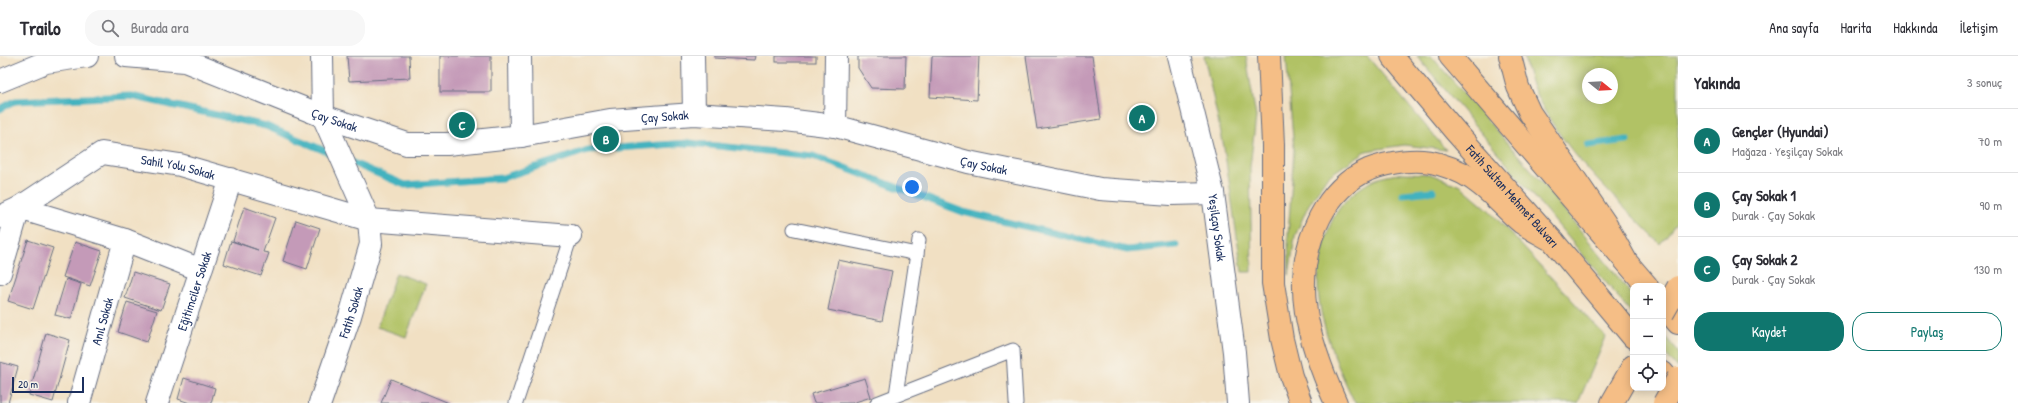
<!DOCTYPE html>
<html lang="tr">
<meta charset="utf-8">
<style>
:root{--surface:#fff;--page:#f7f7f7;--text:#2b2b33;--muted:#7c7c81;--line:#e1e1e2;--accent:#0f766e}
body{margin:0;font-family:"Patrick Hand",sans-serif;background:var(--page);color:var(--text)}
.controls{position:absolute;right:12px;bottom:12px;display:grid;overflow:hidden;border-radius:8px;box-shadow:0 2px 10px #0003}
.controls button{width:36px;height:36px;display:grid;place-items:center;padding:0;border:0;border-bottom:1px solid var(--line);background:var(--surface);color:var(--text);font:20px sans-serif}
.compass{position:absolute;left:1582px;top:12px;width:36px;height:36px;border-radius:50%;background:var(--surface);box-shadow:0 2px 10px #0003;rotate:108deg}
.scale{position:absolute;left:12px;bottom:10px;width:72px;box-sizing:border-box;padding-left:4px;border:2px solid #1b2f5e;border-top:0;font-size:11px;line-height:14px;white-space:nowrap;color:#1b2f5e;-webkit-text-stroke:3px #f7f3e8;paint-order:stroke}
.you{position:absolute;left:912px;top:131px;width:14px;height:14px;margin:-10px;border:3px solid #fff;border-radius:50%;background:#1a73e8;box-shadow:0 0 0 6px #1a73e833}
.badge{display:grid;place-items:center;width:26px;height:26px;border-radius:50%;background:var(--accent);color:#fff;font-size:13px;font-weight:700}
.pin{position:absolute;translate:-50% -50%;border:2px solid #fff;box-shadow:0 1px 4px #0006}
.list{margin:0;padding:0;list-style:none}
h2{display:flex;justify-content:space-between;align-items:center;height:52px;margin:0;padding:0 16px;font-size:17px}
h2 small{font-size:13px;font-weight:400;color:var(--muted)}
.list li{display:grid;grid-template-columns:26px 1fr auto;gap:12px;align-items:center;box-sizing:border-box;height:64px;padding:0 16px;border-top:1px solid var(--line)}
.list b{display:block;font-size:15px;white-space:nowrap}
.list p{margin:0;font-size:13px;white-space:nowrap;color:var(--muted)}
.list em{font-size:13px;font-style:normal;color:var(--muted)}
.actions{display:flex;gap:8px;padding:12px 16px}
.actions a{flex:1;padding:9px 0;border:1px solid var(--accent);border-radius:16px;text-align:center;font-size:14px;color:var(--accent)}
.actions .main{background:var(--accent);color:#fff}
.icon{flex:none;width:22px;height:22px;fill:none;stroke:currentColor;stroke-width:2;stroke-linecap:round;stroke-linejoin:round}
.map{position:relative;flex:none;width:1678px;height:347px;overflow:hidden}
header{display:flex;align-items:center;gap:24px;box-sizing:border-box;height:56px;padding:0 20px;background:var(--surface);border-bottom:1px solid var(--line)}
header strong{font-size:19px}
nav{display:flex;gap:22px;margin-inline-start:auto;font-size:14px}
.search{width:280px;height:36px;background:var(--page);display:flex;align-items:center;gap:10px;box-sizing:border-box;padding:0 14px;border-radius:16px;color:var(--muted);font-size:15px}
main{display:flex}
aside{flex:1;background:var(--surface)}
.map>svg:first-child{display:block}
.green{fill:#b1c265;stroke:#667862;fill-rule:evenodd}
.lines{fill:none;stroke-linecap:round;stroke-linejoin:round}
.stream{stroke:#43b2bf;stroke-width:7}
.building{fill:#c49ab8}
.service-casing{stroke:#666d81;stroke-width:15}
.minor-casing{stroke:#666d81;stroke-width:24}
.primary-casing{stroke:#666d81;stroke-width:24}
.trunk-casing{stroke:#666d81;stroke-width:24}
.service{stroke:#fff;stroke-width:13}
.minor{stroke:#fff;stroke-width:22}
.primary{stroke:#f5be86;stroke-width:22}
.trunk{stroke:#f5be86;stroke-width:22}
.trunk-bridge-casing{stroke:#666d81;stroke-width:24;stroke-linecap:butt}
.trunk-bridge{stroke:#f5be86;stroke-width:22}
.labels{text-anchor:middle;stroke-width:3.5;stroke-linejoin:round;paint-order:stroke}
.street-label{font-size:13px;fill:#1b2f5e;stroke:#f7f3e8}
</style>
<header>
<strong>Trailo</strong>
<div class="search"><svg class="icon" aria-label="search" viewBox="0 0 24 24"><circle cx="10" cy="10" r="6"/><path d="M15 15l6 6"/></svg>Burada ara</div>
<nav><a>Ana sayfa</a><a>Harita</a><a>Hakkında</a><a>İletişim</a></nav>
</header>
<main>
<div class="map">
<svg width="1678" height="347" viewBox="0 0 1678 347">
<rect width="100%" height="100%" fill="#f7f3e8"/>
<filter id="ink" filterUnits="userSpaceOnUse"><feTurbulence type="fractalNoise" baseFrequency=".025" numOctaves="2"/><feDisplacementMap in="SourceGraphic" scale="8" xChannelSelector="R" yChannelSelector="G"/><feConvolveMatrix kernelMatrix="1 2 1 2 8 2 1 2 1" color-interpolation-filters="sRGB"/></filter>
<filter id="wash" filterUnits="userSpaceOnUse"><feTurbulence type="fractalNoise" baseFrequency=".012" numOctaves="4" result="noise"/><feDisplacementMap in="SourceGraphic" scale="16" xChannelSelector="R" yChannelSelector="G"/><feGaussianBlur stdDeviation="0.9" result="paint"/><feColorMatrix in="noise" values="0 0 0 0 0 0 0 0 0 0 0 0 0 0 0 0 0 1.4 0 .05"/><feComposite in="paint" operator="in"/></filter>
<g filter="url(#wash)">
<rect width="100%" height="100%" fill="#f1e0c3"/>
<g class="green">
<polygon points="1204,0 1246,0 1256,61 1250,111 1252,216 1242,216 1224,91"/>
<polygon points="1286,0 1367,0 1446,94 1404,89 1366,95 1327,121 1308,150 1295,180 1289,219 1288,180 1294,94"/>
<polygon points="1417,0 1431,0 1540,124 1633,240 1633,259"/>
<path d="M1524 0H1678V165L1660 188C1611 137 1536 72 1524 0ZM1588 18H1612V42H1588Z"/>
<path d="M1403 117 1430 118 1461 130 1489 154 1606 281 1578 347H1355C1338 312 1317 264 1318 225 1318 215 1322 205 1323 195 1329 161 1343 140 1374 124 1382 120 1394 119 1403 117Z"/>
<polygon points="396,217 426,228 406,281 377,271"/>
<polygon points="1663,278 1678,296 1678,313 1663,295"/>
</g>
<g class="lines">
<g class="stream">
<polyline points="0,53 15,45 131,40 266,70 335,99"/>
<polyline points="1588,89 1627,84"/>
<polyline points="348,105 405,129 502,122 588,94 689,87 813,100 963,156 1127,194 1176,189"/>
<polyline points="1403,138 1433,135"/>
</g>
</g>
<g id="blocks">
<g class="building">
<polygon points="347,0 409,0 410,22 349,25"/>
<rect x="440" y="0" width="51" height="36"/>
<polygon points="715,0 755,0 754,4 714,2"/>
<rect x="776" y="0" width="40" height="6"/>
<polygon points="858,0 906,0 905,33 871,32 858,12"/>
<polygon points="932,0 979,0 977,44 930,41"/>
<polygon points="1026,0 1092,0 1101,63 1037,73"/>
<polygon points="244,151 275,162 263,196 269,197 261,220 224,208 231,185 258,194 233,185"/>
<polygon points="296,164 320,172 307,213 283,205"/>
<polygon points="28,184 53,192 33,253 8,245"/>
<polygon points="75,186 102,195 90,230 63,221"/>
<polygon points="838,204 892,215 882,265 828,254"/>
<polygon points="133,216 170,228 161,254 125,242"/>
<polygon points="66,223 81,228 71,263 55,259"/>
<polygon points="127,246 157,255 147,286 118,276"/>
<polygon points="46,277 70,284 53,346 29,339"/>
<polygon points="0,306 18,311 8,347 0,347"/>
<polygon points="184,322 215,332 211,347 190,347 178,343"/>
<polygon points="865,322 871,341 852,347 814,347 811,338"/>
<polygon points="391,323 449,347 381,347"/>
</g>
</g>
</g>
<g filter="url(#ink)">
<use href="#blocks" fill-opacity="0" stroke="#666d81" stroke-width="1"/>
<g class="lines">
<defs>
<g id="service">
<polyline points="794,173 917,198"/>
<polyline points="896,339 919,184"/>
<polyline points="516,347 571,180"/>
<polyline points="877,347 1013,294 1016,347"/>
</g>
<g id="minor">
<path id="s1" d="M126 0 185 5 323 60 407 88H447L521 80 610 64 694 58 786 64 835 70 968 106 1100 133 1171 138 1213 137"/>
<polyline points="520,0 521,80"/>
<polyline points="693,0 694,58"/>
<path id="s2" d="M1179 0 1213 137 1234 296 1238 347"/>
<polyline points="0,25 46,6 87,0"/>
<polyline points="835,70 836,0"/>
<path id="s3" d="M0 161 19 152 102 97 180 109 369 164 571 180"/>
<polyline points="0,217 19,152 125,184 201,214"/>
<path id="s4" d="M79 347 125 184"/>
<path id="s5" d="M157 347 231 123"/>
<path id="s6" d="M320 347 350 260 371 188 369 164 323 60 322 0"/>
</g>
<g id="primary">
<path id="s7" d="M1392 0 1455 75 1553 185 1633 281"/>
<polyline points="1450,0 1647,230"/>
<polyline points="1663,249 1678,267"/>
<polyline points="1663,317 1678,335"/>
</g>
<g id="trunk">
<polyline points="1269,0 1273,89 1273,227 1282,283 1291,320 1301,347"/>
<polyline points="1510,0 1518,31 1530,57 1605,167 1625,203"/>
<path d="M1336 347C1309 287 1288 224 1320 161 1331 140 1345 124 1368 114 1388 106 1418 101 1439 108 1453 112 1470 120 1482 130 1496 141 1508 156 1522 167 1532 174 1543 179 1553 185"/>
<polyline points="1612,347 1633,310"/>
</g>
</defs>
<use href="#service" class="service-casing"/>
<use href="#minor" class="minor-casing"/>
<use href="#primary" class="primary-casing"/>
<use href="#trunk" class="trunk-casing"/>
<use href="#service" class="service"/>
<use href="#minor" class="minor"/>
<use href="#primary" class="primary"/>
<use href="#trunk" class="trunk"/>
<defs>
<g id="trunk-bridge">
<polyline points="1663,257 1678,231"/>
<polyline points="1664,347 1678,322"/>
</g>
</defs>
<use href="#trunk-bridge" class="trunk-bridge-casing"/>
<use href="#trunk-bridge" class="trunk-bridge"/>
</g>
</g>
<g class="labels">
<g class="street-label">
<text dy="5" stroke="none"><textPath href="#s1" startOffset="556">Çay Sokak</textPath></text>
<text dy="5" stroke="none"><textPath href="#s1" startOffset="220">Çay Sokak</textPath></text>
<text dy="5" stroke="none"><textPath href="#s1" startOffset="881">Çay Sokak</textPath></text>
<text dy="5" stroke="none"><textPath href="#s3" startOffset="198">Sahil Yolu Sokak</textPath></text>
<text dy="5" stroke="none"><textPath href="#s7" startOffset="185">Fatih Sultan Mehmet Bulvarı</textPath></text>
<text dy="5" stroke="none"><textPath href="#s2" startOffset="176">Yeşilçay Sokak</textPath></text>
<text dy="5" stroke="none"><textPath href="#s5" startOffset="118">Eğitimciler Sokak</textPath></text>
<text dy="5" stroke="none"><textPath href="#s6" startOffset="96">Fatih Sokak</textPath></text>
<text dy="5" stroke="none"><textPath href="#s4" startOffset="85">Anıl Sokak</textPath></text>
</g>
</g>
</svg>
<div class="controls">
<button>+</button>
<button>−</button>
<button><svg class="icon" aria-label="locate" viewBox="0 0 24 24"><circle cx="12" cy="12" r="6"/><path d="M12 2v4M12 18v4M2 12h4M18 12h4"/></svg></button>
</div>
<svg class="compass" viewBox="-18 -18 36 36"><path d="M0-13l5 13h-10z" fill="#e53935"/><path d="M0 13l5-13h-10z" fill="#7c7c81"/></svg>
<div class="scale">20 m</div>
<div class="you"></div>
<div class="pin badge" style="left:1142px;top:62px">A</div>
<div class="pin badge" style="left:606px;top:83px">B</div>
<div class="pin badge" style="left:462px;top:69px">C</div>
</div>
<aside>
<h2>Yakında<small>3 sonuç</small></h2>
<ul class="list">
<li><span class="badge">A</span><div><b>Gençler (Hyundai)</b><p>Mağaza · Yeşilçay Sokak</p></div><em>70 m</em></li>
<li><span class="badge">B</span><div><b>Çay Sokak 1</b><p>Durak · Çay Sokak</p></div><em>90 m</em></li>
<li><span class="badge">C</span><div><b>Çay Sokak 2</b><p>Durak · Çay Sokak</p></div><em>130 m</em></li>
</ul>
<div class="actions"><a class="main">Kaydet</a><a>Paylaş</a></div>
</aside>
</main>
